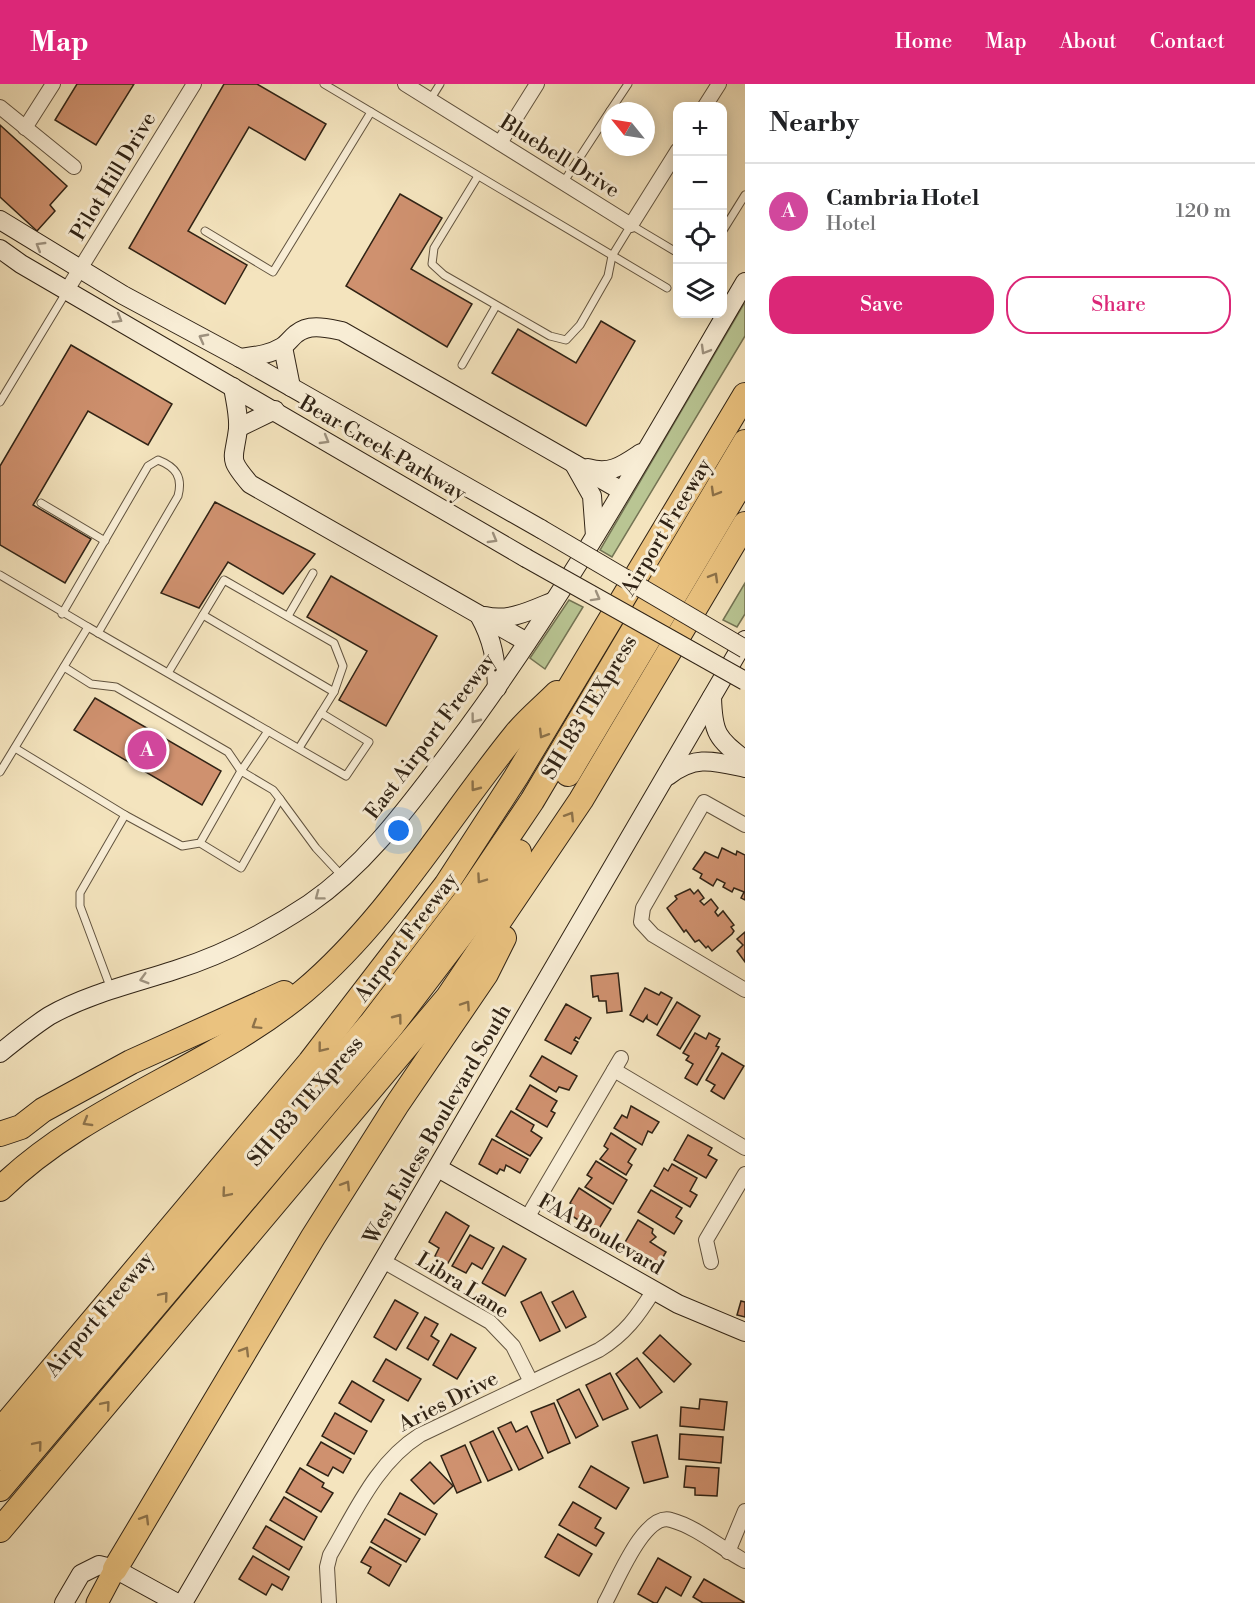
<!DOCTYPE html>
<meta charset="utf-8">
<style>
:root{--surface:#fff;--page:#f6f6f6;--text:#202124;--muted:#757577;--line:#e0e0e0;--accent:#db2777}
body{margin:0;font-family:"Libre Bodoni",serif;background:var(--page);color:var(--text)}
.controls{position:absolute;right:18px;top:18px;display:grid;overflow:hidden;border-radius:12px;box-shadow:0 3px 15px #0003}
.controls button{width:54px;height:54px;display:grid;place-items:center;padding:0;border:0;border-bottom:2px solid var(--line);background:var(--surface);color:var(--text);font:30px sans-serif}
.compass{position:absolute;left:601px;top:18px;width:54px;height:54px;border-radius:50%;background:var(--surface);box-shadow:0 3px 15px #0003;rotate:300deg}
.you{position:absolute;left:399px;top:747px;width:21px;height:21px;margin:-15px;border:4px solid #fff;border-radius:50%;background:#1a73e8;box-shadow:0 0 0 9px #1a73e833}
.badge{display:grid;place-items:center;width:39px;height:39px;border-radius:50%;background:var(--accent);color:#fff;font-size:20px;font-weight:700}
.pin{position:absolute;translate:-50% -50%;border:3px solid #fff;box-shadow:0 2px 6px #0006}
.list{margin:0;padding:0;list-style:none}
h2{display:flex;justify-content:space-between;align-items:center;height:78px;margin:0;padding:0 24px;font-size:26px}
h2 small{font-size:20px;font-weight:400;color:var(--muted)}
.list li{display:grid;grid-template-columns:39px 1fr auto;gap:18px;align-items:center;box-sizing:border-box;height:96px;padding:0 24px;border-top:2px solid var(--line)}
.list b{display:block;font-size:22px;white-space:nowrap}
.list p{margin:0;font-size:20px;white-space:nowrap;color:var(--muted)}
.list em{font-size:20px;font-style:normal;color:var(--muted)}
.actions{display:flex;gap:12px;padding:18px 24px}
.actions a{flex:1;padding:14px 0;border:2px solid var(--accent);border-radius:24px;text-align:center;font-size:21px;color:var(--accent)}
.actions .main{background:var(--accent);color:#fff}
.icon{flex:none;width:33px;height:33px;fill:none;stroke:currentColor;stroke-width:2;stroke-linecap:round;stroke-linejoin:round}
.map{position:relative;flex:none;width:745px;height:1519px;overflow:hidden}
header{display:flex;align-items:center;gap:36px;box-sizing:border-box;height:84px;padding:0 30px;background:var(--accent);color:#fff}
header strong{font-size:28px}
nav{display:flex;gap:33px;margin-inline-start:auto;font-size:21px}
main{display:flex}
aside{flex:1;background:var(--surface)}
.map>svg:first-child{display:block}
.green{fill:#b9c593;stroke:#747454;stroke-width:1.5}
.building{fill:#cf916f;stroke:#302315;stroke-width:1.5}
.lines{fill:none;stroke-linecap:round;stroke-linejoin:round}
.lane-casing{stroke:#61533f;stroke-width:9}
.street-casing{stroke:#61533f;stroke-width:16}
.secondary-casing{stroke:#302315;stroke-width:20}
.primary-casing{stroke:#302315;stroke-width:23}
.highway-casing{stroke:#302315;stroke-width:26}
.lane{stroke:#f8edd5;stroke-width:7}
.street{stroke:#f8edd5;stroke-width:14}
.secondary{stroke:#f8edd5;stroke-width:18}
.primary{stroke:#eac27f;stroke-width:21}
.highway{stroke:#eac27f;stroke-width:24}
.secondary-bridge-casing{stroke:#302315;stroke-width:20;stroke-linecap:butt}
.secondary-bridge{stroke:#f8edd5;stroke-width:18}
.oneway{stroke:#9e927f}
.oneway2{stroke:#8d724a}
.labels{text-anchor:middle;stroke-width:6;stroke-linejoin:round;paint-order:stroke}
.street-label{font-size:21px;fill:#302315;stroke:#f8edd5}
</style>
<header>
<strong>Map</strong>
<nav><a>Home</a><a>Map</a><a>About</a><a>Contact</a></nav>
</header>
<main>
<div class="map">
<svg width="745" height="1519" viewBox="0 0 745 1519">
<rect width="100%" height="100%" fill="#f4e4be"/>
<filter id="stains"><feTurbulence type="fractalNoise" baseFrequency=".00333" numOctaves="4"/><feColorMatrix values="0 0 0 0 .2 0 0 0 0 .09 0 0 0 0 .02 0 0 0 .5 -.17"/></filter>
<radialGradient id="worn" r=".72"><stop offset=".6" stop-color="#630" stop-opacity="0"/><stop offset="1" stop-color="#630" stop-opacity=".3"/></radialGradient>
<g class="green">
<polygon points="745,218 745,252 612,473 600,466"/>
<polygon points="745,499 745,530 737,543 723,536"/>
<polygon points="569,516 583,523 545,585 530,574"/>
</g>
<g class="building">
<polygon points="77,0 134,0 96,61 55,36"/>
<polygon points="224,0 257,0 326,40 305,76 249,43 188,147 247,181 225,220 129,164"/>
<polygon points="0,41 67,102 50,121 55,127 37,147 0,113"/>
<polygon points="400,110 442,134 411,185 472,220 447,263 346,202"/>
<polygon points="601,237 635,257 586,342 492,289 518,245 576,279"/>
<polygon points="71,261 172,320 148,361 88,327 33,421 91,455 65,499 0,461 0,382"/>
<polygon points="215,418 315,470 283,510 228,478 199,524 161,509"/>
<polygon points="331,492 437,552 386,642 339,616 367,567 307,533"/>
<polygon points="95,614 221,687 202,721 74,646"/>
<polygon points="722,764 736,771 737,767 745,771 745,816 741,814 744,808 734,804 732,808 723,803 725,799 717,795 713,802 700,794 702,790 693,785 705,768 718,774"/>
<polygon points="690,805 694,810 698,806 704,814 700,817 704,821 711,815 718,824 715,828 718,832 723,827 734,841 731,843 734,847 732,850 712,867 708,862 706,864 699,856 695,858 686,846 684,848 667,824 677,815 675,812"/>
<polygon points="745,848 745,878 737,867 743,861 737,855"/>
<polygon points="618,889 622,927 607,929 606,917 599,917 598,912 593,913 591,892"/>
<polygon points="645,904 659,911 661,908 672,914 657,941 647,935 647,932 643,938 630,931"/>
<polygon points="677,918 700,932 680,965 657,951"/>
<polygon points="566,920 591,934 579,955 576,953 574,956 578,958 571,970 545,956"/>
<polygon points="695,949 706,955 709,949 720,955 716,962 719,963 697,1001 685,994 693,980 686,976 689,972 683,969"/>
<polygon points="722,969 744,982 724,1015 711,1007 715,1001 706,996"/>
<polygon points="542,972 577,992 569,1006 559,1003 556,1008 530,992"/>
<polygon points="530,1001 557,1017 551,1027 555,1029 547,1043 516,1025"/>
<polygon points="631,1022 659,1038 652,1049 648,1047 642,1061 614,1044 622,1031 627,1034"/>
<polygon points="511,1027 534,1041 531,1047 542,1054 530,1072 496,1052"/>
<polygon points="611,1049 636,1065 628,1078 632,1081 626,1091 600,1075 608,1065 604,1062"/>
<polygon points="688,1051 712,1064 708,1071 717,1076 706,1094 674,1076"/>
<polygon points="492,1055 528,1075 520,1089 506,1081 504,1087 500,1085 497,1090 479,1080"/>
<polygon points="596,1077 627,1096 613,1120 585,1103 592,1094 587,1091"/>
<polygon points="672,1080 697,1094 690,1107 697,1111 690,1123 654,1102 664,1084 668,1087"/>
<polygon points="579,1104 611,1125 597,1148 569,1130 575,1122 570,1119"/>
<polygon points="651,1106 682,1124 676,1133 682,1137 674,1150 638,1128"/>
<polygon points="446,1128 469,1142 448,1179 435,1172 439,1164 429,1158"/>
<polygon points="638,1136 653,1145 652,1149 656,1153 650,1158 666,1168 659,1180 624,1160"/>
<polygon points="470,1151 494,1164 482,1185 472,1179 466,1189 452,1182"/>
<polygon points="503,1162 526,1175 505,1212 482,1199"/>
<polygon points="573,1207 586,1233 566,1244 552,1218"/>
<polygon points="541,1208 560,1247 540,1257 521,1218"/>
<polygon points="395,1216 418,1229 396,1266 374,1253"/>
<polygon points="741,1217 745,1218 745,1233 737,1231"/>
<polygon points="425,1233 438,1240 431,1252 439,1257 428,1276 407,1264"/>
<polygon points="451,1250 476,1264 457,1295 433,1281"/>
<polygon points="660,1251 691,1280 674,1298 643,1269"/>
<polygon points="637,1274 662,1308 640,1324 616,1290"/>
<polygon points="386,1275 421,1295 408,1317 373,1297"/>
<polygon points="610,1289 628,1325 603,1336 586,1301"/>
<polygon points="352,1297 384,1316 371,1338 339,1319"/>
<polygon points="579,1305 598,1342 576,1354 557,1316"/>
<polygon points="700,1315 727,1318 724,1346 680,1342 681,1323 699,1325"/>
<polygon points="554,1319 570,1359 548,1369 531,1328"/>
<polygon points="335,1329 367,1347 354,1370 322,1352"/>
<polygon points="511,1338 516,1348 527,1342 543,1374 519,1386 498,1344"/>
<polygon points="493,1347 512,1386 488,1397 470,1358"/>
<polygon points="680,1350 723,1353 721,1379 679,1375"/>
<polygon points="657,1351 668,1393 644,1399 632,1358"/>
<polygon points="321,1358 351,1375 343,1389 333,1383 328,1392 307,1381"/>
<polygon points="465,1361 481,1398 457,1409 441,1372"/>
<polygon points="430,1378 453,1402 434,1420 411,1396"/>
<polygon points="591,1382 629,1404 616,1425 579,1403"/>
<polygon points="686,1382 719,1384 717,1412 695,1411 695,1404 684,1403"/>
<polygon points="300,1384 324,1399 322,1403 333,1409 321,1428 286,1408"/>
<polygon points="400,1409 437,1430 425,1451 388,1430"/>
<polygon points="284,1413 317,1433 304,1456 270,1436"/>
<polygon points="573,1418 601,1434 595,1444 604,1449 596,1462 559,1441"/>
<polygon points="385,1435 420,1455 406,1478 371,1458"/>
<polygon points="266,1442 302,1463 289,1486 253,1464"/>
<polygon points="558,1450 592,1470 579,1492 545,1473"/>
<polygon points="370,1463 401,1481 389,1502 368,1489 371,1483 361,1478"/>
<polygon points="253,1472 289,1493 282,1506 272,1500 266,1511 239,1495"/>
<polygon points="658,1474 691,1493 681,1512 666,1503 657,1519 654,1519 638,1510"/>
<polygon points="704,1495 744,1518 743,1519 703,1519 693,1513"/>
</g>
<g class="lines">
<defs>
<g id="lane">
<polyline points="324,0 667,204"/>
<polyline points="430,16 440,0"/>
<polyline points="610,27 628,0"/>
<polyline points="478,92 434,164 432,180 444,191 550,252 566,256 580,241 608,192 612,172 631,141 678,169"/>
<polyline points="563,99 610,27"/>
<polyline points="205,147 273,188 371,28"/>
<polyline points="722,148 745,111"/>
<polyline points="462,281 496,222"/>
<polyline points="0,318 67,207"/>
<polyline points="41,419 105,457"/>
<polyline points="0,491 88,543 0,688"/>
<path d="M62 530 148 382 158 376C176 383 183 393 178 412L98 549"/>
<polyline points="203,531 334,608"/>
<polyline points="288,532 313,489"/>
<polyline points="88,543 346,692 369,658 321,629 334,608 343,582 334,559 224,496 168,589"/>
<polyline points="64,583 91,600 116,603 228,668 241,687 268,647"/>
<polyline points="15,664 125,731 80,809 80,822 111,905"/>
<polyline points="299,664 321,629"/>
<polyline points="280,715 316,764 342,792"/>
<polyline points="125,731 182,762 200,759 241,784 280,715 273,706 241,687 200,759"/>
</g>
<g id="street">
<polyline points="405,0 631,141 678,66"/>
<polyline points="705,22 719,0"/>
<polyline points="0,23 74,83"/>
<polyline points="25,44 53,0"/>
<polyline points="500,59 537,0"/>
<polyline points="67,206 194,0"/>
<polyline points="745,741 704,718 643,824 641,838 653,851 745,906"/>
<polyline points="614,986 745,1064"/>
<polyline points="527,1134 621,974"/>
<polyline points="383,1177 490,1238 513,1262 531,1298"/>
<polyline points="711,1178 706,1156 745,1090"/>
<polyline points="728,1468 745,1427"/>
<path d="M329 1519 327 1483 330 1471C356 1427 376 1379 420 1351L599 1266C625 1250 638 1232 654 1206"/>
<path d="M605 1519C617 1498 644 1428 671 1436 697 1443 722 1465 745 1477"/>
</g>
<g id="secondary">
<polyline points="0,136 123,211 240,274 541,445"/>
<polyline points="0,165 21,180 526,474"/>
<polyline points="283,263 291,303"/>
<path d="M240 274C254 272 269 271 282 263 287 260 291 254 296 250 309 239 327 244 342 247L622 407"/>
<path d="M233 303C235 316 239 331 238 345 234 377 227 373 250 400L527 558"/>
<polyline points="238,344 275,326"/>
<polyline points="574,380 592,412 595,452"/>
<path d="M588 384C610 391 623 381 641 369"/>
<path d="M479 531C493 556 496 576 497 604"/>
<path d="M485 532C509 538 532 526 554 517"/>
<path d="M712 613C713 650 717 654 745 676"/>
<path d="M668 692C695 671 713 677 745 684"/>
<path d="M0 969C16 956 32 943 49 932 88 910 132 900 175 886 223 871 267 848 309 820 366 781 407 724 449 669 561 521 651 358 745 198"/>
<polyline points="438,1084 678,1220 745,1248"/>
<polyline points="64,1519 81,1490 99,1481 115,1485 177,1519"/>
<polyline points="183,1519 745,556"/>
</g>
<polyline id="primary" points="97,1519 115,1485"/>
<g id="highway">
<polyline points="568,690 745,393"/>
<polyline points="0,1050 21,1043 43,1026 131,978 284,909"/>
<path d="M0 1105C88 1019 211 985 304 907 389 835 446 736 515 651 527 636 543 623 557 609"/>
<polyline points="0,1347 310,978 446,801 516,693 745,311"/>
<polyline points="0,1374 372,938 466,815 532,717 745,358"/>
<polyline points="0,1405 391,943 480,826 519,768"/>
<polyline points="0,1446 448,913 581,716 745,440"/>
<polyline points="115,1485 313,1153 396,1022 486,890 504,854"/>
</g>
</defs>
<use href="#lane" class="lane-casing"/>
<use href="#street" class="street-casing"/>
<use href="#secondary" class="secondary-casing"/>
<use href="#primary" class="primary-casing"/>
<use href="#highway" class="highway-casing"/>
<use href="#lane" class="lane"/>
<use href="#street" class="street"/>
<use href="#secondary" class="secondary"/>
<use href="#primary" class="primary"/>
<use href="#highway" class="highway"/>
<defs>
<g id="secondary-bridge">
<polyline points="541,445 745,565"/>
<polyline points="526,474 745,597"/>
</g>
</defs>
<use href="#secondary-bridge" class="secondary-bridge-casing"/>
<use href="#secondary-bridge" class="secondary-bridge"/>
</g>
<defs><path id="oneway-chevron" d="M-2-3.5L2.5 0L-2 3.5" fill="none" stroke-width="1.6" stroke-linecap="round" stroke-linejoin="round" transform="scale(1.5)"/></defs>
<g class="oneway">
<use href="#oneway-chevron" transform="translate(40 162) rotate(-149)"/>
<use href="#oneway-chevron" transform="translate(118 235) rotate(30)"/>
<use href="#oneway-chevron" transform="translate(203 254) rotate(-152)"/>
<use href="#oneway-chevron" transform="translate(705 266) rotate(120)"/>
<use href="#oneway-chevron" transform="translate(325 356) rotate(30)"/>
<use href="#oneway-chevron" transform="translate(493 455) rotate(30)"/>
<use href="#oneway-chevron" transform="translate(596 513) rotate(29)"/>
<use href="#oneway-chevron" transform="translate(475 635) rotate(127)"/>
<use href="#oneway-chevron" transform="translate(319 812) rotate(143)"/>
<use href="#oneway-chevron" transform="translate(144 895) rotate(164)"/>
</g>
<g class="oneway2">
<use href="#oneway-chevron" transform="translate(715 408) rotate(120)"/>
<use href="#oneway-chevron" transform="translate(714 493) rotate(-60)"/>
<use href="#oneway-chevron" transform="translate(543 650) rotate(121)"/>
<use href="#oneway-chevron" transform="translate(475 703) rotate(127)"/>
<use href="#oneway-chevron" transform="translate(570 732) rotate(-58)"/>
<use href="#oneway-chevron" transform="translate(481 795) rotate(125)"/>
<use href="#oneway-chevron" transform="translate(466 921) rotate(-56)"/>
<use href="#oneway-chevron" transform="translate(398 934) rotate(-53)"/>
<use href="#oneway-chevron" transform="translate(256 941) rotate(148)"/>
<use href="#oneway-chevron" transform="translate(322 964) rotate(128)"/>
<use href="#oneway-chevron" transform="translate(87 1038) rotate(150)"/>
<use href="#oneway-chevron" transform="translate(346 1101) rotate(-58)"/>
<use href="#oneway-chevron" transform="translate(226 1109) rotate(130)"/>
<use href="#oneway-chevron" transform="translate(164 1212) rotate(-50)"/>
<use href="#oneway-chevron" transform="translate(245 1267) rotate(-59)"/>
<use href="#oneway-chevron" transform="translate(106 1321) rotate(-50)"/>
<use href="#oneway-chevron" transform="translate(38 1361) rotate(-50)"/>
<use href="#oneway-chevron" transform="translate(145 1435) rotate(-59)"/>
</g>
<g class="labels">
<g class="street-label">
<text transform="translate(560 72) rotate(32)" y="7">Bluebell Drive</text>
<text transform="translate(113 92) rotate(-59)" y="7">Pilot Hill Drive</text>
<text transform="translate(383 364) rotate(30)" y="7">Bear Creek Parkway</text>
<text transform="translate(666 443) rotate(-59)" y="7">Airport Freeway</text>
<text transform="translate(589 623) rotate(-59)" y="7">SH 183 TEXpress</text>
<text transform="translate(430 652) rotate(-53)" y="7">East Airport Freeway</text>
<text transform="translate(406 853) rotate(-53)" y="7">Airport Freeway</text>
<text transform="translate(305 1017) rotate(-49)" y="7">SH 183 TEXpress</text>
<text transform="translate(437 1040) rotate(-60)" y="7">West Euless Boulevard South</text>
<text transform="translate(601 1150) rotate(30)" y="7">FAA Boulevard</text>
<text transform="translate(463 1201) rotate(32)" y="7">Libra Lane</text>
<text transform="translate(99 1230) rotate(-50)" y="7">Airport Freeway</text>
<text transform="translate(448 1317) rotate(-27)" y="7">Aries Drive</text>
</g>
</g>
<rect width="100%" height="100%" filter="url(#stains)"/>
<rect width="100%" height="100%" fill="url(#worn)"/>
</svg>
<div class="controls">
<button>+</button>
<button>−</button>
<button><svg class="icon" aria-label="locate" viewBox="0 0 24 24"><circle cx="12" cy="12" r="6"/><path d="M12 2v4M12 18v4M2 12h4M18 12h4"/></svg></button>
<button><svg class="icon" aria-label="layers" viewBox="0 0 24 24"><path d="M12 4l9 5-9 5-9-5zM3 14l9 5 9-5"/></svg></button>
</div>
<svg class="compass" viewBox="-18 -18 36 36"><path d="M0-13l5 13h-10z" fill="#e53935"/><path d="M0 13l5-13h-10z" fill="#757577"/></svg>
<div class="you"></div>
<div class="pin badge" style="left:147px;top:666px;background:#d1479c">A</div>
</div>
<aside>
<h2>Nearby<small></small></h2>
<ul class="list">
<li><span class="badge" style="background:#d1479c">A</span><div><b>Cambria Hotel</b><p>Hotel</p></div><em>120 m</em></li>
</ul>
<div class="actions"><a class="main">Save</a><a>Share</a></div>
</aside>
</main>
